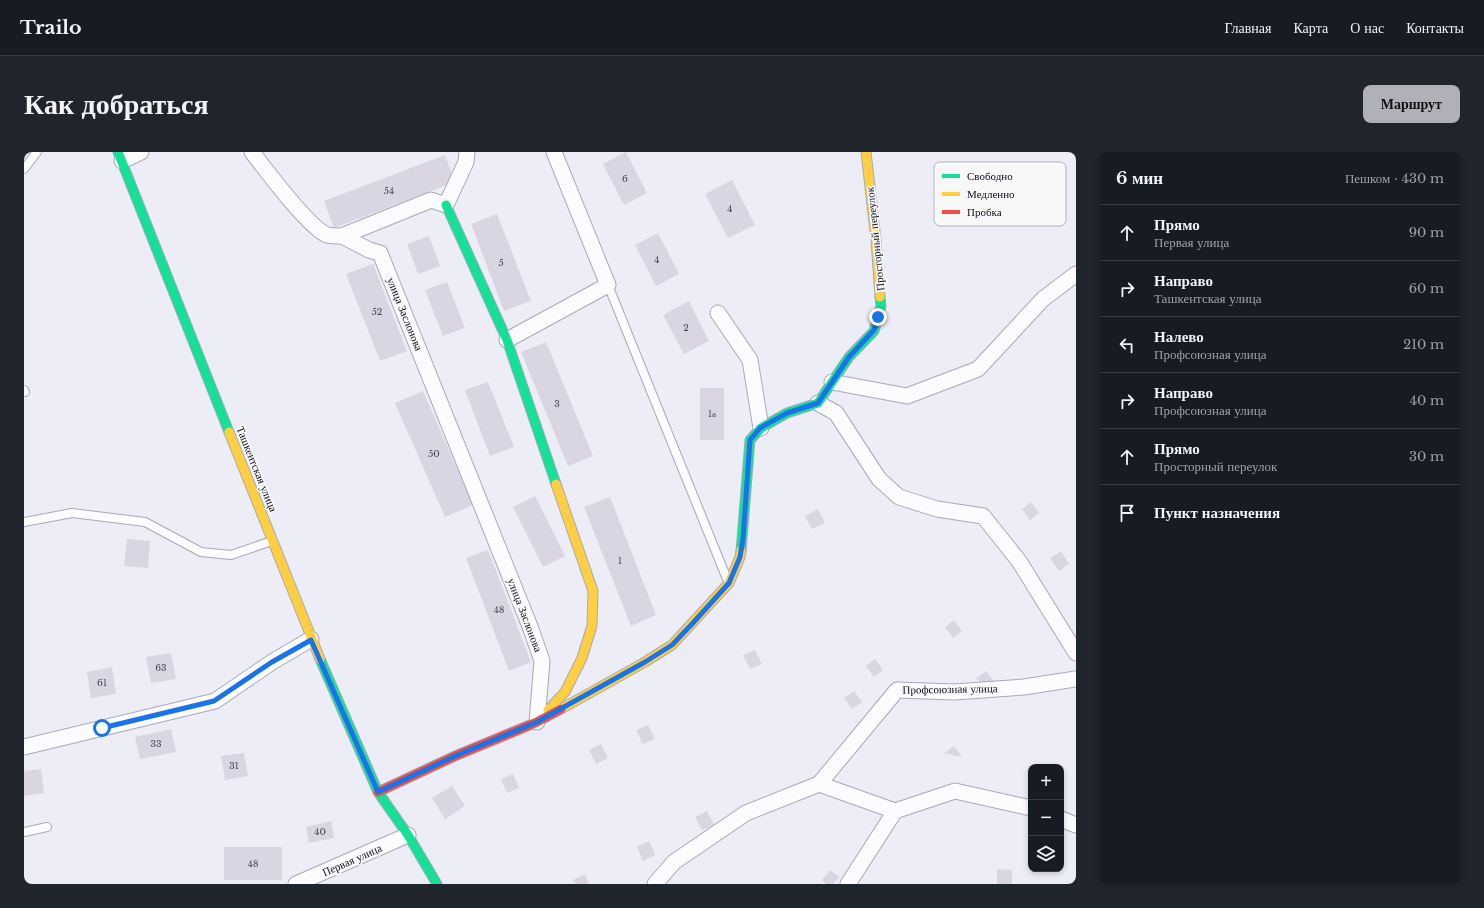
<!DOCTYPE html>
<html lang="ru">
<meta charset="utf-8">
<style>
:root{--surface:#171b24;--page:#20242c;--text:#f1f3f6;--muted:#9ea1a6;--line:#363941;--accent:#afb0b8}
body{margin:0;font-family:"Libre Baskerville",serif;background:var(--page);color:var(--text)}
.controls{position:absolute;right:12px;bottom:12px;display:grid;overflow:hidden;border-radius:8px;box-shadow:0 2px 6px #0003}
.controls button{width:36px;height:36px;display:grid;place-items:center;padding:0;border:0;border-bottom:1px solid var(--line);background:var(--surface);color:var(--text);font:20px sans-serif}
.stop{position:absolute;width:12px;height:12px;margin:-9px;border:3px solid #1a73e8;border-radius:50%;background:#fff}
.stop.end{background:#1a73e8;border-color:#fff;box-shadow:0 1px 4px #0008}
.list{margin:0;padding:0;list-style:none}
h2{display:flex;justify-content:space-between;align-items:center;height:52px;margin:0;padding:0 16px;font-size:17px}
h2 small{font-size:13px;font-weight:400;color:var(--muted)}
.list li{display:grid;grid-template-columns:26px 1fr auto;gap:12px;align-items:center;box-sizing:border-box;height:56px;padding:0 16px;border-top:1px solid var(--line)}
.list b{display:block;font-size:15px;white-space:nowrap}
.list p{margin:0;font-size:13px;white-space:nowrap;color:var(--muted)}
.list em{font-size:13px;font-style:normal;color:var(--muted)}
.icon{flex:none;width:22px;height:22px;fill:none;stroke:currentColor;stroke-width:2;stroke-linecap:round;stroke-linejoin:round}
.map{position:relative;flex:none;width:1052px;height:732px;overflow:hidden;border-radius:8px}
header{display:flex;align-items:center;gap:24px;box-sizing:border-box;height:56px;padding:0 20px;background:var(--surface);border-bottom:1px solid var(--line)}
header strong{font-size:19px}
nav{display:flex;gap:22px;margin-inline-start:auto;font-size:14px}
.intro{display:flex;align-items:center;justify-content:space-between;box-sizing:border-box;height:96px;padding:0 24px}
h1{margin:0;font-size:28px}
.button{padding:10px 18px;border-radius:8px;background:var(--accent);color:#111;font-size:14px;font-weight:700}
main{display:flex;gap:24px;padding:0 24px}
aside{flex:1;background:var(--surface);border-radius:8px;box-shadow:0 2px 6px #0003}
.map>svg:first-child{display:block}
.building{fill:#d9d5e3}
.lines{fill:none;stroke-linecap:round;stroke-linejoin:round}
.lane-casing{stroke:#a9a9b6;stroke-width:10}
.street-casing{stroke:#a9a9b6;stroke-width:17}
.fast-casing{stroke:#a9a9b6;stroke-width:11}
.slow-casing{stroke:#a9a9b6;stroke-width:11}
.jam-casing{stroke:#a9a9b6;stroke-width:11}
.lane{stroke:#fcfcfe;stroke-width:8}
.street{stroke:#fcfcfe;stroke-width:15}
.fast{stroke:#16e098;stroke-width:9}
.slow{stroke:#ffcf43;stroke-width:9}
.jam{stroke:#f24e42;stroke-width:9}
.route{stroke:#1a73e8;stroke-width:5}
.labels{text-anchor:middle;stroke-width:3.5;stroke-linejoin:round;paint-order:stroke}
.number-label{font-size:9px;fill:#464454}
.street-label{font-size:11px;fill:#110f21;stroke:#f8f8f8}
.key{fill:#f8f8f8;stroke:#b3b2b8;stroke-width:1}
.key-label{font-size:11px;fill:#110f21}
</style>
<header>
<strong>Trailo</strong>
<nav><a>Главная</a><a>Карта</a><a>О нас</a><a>Контакты</a></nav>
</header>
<div class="intro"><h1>Как добраться</h1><a class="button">Маршрут</a></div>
<main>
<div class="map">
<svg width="1052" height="732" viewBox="0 0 1052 732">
<rect width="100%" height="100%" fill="#ededf8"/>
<g class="building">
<polygon points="602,0 623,41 600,53 579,12"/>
<polygon points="421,3 431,30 310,76 300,49"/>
<polygon points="708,28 731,73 704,86 681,42"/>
<polygon points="473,62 507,149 480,159 447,72"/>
<polygon points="634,81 655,122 632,134 611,93"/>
<polygon points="405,84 416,114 394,122 383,92"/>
<polygon points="349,112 383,199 356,209 322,122"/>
<polygon points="423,130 441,176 419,184 401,138"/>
<polygon points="665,149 685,189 660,202 639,163"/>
<polygon points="522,190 569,304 544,314 497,200"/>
<polygon points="464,230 490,295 466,304 441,238"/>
<rect x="676" y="236" width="24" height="52"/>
<polygon points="399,239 449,353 421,365 371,251"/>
<polygon points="511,344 541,404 519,415 489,355"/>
<polygon points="586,345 632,463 607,474 560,355"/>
<polygon points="1007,350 1015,361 1006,368 998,357"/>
<polygon points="794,357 801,371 788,377 781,364"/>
<polygon points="103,387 126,389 124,416 100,414"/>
<polygon points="464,398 507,510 485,519 442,406"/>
<polygon points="1037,399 1045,412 1035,419 1026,406"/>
<polygon points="930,468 938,479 929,486 921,475"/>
<polygon points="731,498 738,512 726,517 719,503"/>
<polygon points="147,501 152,527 127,531 122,505"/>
<polygon points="851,507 859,518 850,525 842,514"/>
<polygon points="88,515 92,542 67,546 63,520"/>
<polygon points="962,519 970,530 960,537 952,526"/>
<polygon points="830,539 838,550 828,557 820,546"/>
<polygon points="624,573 631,587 619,592 612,578"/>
<polygon points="147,577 152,600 116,607 111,585"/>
<polygon points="577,592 584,606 572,612 565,598"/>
<polygon points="930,594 938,605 920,601"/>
<polygon points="220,601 224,624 201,628 197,604"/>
<polygon points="17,617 20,641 0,644 0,619"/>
<polygon points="489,622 495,636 483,641 477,627"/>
<polygon points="428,634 441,654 421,667 408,646"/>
<polygon points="683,659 690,673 678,678 671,665"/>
<polygon points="307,669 310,686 285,691 282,675"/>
<polygon points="625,689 631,703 619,709 613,695"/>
<rect x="200" y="695" width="58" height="33"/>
<polygon points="973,717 988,718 988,732 973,732"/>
<polygon points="806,718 815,725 809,732 802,732 798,728"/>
<polygon points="561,722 565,732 551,732 549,728"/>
</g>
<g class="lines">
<defs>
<g id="lane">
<polyline points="0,17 13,0"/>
<polyline points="584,133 703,427"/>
<polyline points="0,238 1,240"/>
<polyline points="0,370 48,361 121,370 177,400 207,403 248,389"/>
<polyline points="0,680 23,675"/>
</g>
<g id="street">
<path d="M228 0C242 18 284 75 303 83 307 84 314 84 318 84L407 48 422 53 442 10 443 0"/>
<polyline points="98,9 117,0"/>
<polyline points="318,84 345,98 356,101 507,477 518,509 513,570"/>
<polyline points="694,161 726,208 737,276"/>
<polyline points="483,188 584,133 530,0"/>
<polyline points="808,230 883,244 954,217 1019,147 1052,122"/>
<polyline points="794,251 812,261 855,327 875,345 913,357 959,364 995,409 1052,501"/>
<polyline points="0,595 191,549 248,510 287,487"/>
<polyline points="795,632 873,538 930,540 1000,535 1052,527"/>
<polyline points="1037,667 1052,673"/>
<polyline points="272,732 384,683"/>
<polyline points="631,732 650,710 722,661 795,632 871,659 931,639 1007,656"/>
<polyline points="824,732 871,659"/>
</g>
<g id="fast">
<polyline points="94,0 205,280"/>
<polyline points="422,53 483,188 532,332"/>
<polyline points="717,399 726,288 737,276 763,261 794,251 825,205 850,179 857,154 856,145"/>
<polyline points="296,507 354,640 384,683 413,732"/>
</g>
<g id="slow">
<polyline points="842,0 852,88 856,145"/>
<polyline points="205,280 296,507"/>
<polyline points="537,557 621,510 648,493 705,431 716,405 717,399"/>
<polyline points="524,558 541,540 558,506 568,474 569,439 532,332"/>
</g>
<polyline id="jam" points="354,640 431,604 513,570 537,557"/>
</defs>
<use href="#lane" class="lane-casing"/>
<use href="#street" class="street-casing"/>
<use href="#fast" class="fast-casing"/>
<use href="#slow" class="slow-casing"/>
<use href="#jam" class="jam-casing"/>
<use href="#lane" class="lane"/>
<use href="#street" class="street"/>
<use href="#fast" class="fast"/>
<use href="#slow" class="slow"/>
<use href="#jam" class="jam"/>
</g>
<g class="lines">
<polyline class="route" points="78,576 190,549 248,510 287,488 354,640 431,604 513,570 621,510 648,493 668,472 705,431 716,405 719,387 726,288 736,276 763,261 794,251 825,205 850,178 854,165"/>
</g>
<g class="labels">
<g class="number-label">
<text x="601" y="30">6</text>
<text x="365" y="42">54</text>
<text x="706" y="60">4</text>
<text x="633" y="111">4</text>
<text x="477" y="114">5</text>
<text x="353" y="163">52</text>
<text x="662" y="179">2</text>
<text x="533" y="255">3</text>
<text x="688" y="265">1а</text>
<text x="410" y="305">50</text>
<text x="596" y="412">1</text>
<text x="475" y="461">48</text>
<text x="137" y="519">63</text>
<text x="78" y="534">61</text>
<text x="132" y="595">33</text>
<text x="210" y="617">31</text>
<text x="296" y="683">40</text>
<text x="229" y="715">48</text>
</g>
<g class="street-label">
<text transform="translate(851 87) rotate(-96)" y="4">Просторный переулок</text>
<text transform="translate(381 162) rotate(68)" y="4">улица Заслонова</text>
<text transform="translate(233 317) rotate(68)" y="4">Ташкентская улица</text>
<text transform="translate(501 463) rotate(69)" y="4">улица Заслонова</text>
<text transform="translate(926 537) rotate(-1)" y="4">Профсоюзная улица</text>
<text transform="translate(328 708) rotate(-24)" y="4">Первая улица</text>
</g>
</g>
<rect x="910" y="10" width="132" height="64" rx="6" class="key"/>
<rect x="918" y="22" width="18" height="4" fill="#16e098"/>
<rect x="918" y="40" width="18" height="4" fill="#ffcf43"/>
<rect x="918" y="58" width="18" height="4" fill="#f24e42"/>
<g class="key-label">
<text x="943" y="28">Свободно</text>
<text x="943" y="46">Медленно</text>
<text x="943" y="64">Пробка</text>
</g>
</svg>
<div class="controls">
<button>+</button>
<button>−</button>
<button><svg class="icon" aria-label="layers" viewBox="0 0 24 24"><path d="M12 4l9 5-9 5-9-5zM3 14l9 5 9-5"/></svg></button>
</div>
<div class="stop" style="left:78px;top:576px"></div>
<div class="stop end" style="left:854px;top:165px"></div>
</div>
<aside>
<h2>6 мин<small>Пешком · 430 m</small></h2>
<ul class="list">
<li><svg class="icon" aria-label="ahead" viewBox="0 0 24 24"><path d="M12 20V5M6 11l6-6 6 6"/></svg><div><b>Прямо</b><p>Первая улица</p></div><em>90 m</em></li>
<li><svg class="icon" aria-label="right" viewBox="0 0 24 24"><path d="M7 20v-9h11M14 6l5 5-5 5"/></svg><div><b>Направо</b><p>Ташкентская улица</p></div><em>60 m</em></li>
<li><svg class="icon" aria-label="left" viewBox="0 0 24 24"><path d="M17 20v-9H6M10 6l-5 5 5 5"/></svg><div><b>Налево</b><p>Профсоюзная улица</p></div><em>210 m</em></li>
<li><svg class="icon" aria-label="right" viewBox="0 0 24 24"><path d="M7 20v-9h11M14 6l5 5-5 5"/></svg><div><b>Направо</b><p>Профсоюзная улица</p></div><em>40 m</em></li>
<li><svg class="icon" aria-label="ahead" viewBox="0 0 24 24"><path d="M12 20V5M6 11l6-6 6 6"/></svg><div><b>Прямо</b><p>Просторный переулок</p></div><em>30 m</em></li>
<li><svg class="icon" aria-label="arrive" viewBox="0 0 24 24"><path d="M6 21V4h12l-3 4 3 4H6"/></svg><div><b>Пункт назначения</b></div></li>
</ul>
</aside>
</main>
